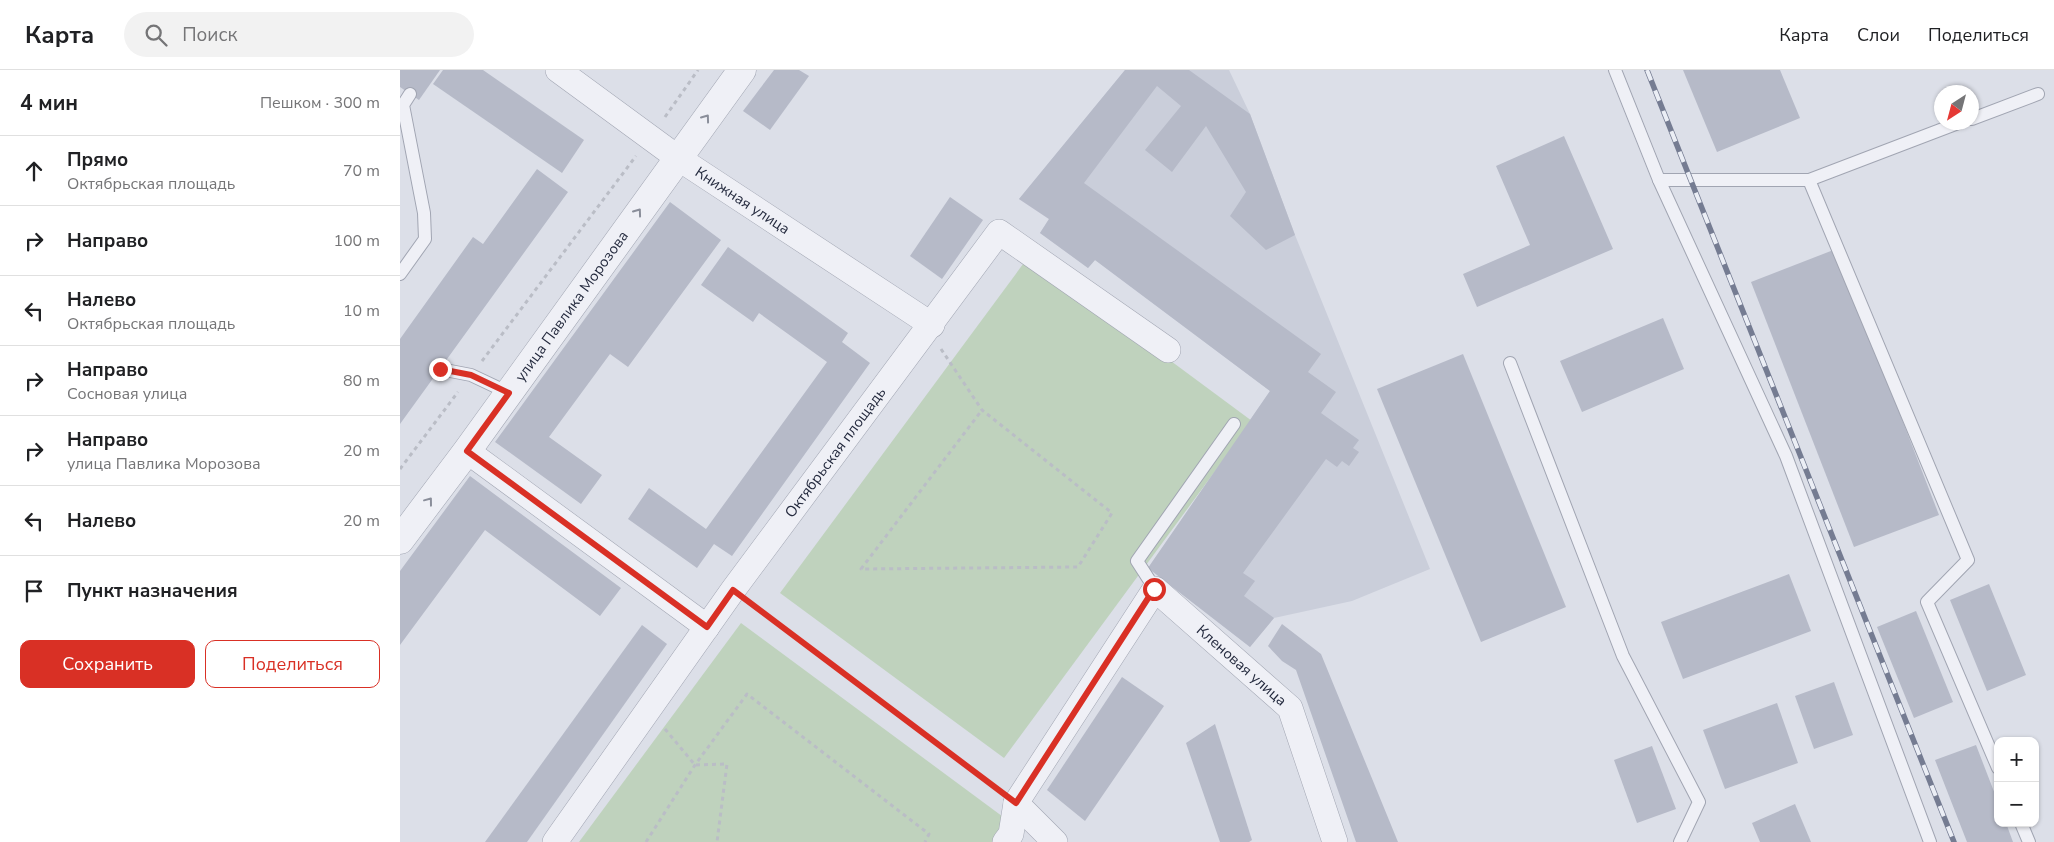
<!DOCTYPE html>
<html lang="ru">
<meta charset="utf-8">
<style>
:root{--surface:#fff;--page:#f2f2f2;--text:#202124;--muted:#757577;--line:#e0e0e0;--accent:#d93025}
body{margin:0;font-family:"Nunito Sans",sans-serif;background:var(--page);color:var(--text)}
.controls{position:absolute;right:15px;bottom:15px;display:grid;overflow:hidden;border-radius:10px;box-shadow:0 1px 4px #0004}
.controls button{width:45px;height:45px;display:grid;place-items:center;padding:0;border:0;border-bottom:1px solid var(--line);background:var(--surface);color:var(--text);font:25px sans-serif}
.compass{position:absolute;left:1534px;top:15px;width:45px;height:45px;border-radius:50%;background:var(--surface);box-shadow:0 1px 4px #0004;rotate:216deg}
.stop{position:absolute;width:15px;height:15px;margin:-11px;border:4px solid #d93025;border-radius:50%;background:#fff}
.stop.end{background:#d93025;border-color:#fff;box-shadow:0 1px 5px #0008}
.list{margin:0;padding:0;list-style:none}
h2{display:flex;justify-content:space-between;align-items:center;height:65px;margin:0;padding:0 20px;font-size:21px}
h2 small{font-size:16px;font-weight:400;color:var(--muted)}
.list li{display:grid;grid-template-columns:32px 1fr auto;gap:15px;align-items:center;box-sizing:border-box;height:70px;padding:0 20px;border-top:1px solid var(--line)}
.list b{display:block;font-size:19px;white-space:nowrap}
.list p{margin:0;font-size:16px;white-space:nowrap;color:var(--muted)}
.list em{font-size:16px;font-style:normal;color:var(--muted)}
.actions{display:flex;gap:10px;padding:15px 20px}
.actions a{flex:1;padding:11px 0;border:1px solid var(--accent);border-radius:10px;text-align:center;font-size:18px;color:var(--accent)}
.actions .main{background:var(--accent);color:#fff}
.icon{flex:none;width:28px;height:28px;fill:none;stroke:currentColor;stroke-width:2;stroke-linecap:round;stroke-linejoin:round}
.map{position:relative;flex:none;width:1654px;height:772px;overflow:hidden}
header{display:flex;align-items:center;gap:30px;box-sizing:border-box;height:70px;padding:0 25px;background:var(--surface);border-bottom:1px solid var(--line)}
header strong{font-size:24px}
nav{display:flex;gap:28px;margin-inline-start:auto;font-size:18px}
.search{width:350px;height:45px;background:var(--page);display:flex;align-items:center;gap:12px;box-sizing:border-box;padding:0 18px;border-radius:28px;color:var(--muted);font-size:19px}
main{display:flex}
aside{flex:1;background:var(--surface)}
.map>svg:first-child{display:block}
.built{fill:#caceda}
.green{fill:#bfd2bd}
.building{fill:#b6bac8}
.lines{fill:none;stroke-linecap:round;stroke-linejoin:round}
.service-casing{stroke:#a1a5b2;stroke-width:14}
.minor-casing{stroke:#a1a5b2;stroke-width:26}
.tertiary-casing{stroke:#a1a5b2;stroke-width:29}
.path{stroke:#babdc6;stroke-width:3;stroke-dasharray:4 4;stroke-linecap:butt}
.service{stroke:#eff0f6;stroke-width:12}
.minor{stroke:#eff0f6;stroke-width:25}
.tertiary{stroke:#eff0f6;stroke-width:28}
.rail-casing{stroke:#757c92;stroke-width:5.5}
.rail{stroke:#ebeef5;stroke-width:4;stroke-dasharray:11;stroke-linecap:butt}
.oneway{stroke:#8a8e9a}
.route{stroke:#d93025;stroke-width:6}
.labels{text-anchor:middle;stroke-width:5;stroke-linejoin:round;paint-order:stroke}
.street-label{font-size:15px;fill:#252b3f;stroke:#ebeef5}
</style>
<header>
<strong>Карта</strong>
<div class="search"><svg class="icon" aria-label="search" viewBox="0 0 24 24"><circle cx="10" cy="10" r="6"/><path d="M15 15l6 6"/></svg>Поиск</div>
<nav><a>Карта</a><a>Слои</a><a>Поделиться</a></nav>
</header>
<main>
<aside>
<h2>4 мин<small>Пешком · 300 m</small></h2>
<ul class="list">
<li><svg class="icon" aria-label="ahead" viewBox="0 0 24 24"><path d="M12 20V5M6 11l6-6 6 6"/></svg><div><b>Прямо</b><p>Октябрьская площадь</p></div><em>70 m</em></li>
<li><svg class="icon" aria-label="right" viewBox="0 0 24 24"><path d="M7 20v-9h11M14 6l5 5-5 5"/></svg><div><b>Направо</b></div><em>100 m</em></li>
<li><svg class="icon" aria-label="left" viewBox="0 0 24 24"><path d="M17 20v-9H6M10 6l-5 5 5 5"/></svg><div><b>Налево</b><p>Октябрьская площадь</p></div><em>10 m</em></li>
<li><svg class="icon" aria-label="right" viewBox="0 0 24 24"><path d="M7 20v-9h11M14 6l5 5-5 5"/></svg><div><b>Направо</b><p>Сосновая улица</p></div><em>80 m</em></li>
<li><svg class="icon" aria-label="right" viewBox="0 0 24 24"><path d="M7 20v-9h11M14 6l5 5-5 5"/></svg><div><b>Направо</b><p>улица Павлика Морозова</p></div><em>20 m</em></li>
<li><svg class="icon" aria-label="left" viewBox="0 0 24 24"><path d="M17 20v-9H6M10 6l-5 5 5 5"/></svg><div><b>Налево</b></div><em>20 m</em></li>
<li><svg class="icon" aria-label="arrive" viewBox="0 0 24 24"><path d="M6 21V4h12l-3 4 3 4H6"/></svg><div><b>Пункт назначения</b></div></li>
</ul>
<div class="actions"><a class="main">Сохранить</a><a>Поделиться</a></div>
</aside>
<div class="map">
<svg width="1654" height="772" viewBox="0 0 1654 772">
<rect width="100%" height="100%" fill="#dcdfe8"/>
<polygon class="built" points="725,0 829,0 850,44 895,165 1030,499 952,531 874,548 850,577 748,498 870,321 695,190 688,198 640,163 649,149 619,129"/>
<g class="green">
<polygon points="629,186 852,351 604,688 380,523"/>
<polygon points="341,553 610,752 595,772 179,772"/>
</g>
<g class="building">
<polygon points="0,0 40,0 19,30 0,17"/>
<polygon points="43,0 83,0 184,70 162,103 33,14"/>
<polygon points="374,0 399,0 409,6 370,60 343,41"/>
<polygon points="725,0 789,0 850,44 895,165 866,180 830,146 846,122 806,56 772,102 745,80 781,36 757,16 684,113 921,284 908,302 936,322 921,343 959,370 953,378 959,382 949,396 942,391 937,397 926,389 843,503 855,511 844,526 874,548 850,577 748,498 870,321 695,190 688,198 640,163 649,149 619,129"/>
<polygon points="1283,0 1380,0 1400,48 1317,82"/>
<polygon points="1164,66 1213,179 1077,237 1063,204 1130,175 1096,96"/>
<polygon points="137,99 168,122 0,354 0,269 73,167 83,174"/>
<polygon points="550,127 583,150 542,209 510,186"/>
<polygon points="270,132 321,170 228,297 210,284 149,367 202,405 181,434 95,372"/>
<polygon points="328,177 448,263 442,272 470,293 332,486 314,474 297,498 228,449 249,418 306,459 427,292 359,243 353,252 301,215"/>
<polygon points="1436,179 1539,445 1454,477 1351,212"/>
<polygon points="1263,248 1284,299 1182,342 1160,291"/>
<polygon points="1063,284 1166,537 1081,572 977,319"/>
<polygon points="70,406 221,518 200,546 85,460 0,575 0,501"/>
<polygon points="1389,504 1411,561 1283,609 1261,552"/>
<polygon points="1589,514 1626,605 1587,621 1550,530"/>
<polygon points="1516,541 1553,632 1514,648 1477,557"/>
<polygon points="882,554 921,584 998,772 956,772 896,600 882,591 868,576"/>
<polygon points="242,555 267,574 127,772 85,772"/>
<polygon points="722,607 764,636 685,751 647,720"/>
<polygon points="1434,612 1453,665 1414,679 1395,626"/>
<polygon points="1377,633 1398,693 1325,719 1303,660"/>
<polygon points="815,654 852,770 849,772 820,772 786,673"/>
<polygon points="1576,675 1598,732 1598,753 1606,753 1613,772 1567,772 1535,690"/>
<polygon points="1252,676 1276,739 1237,753 1214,690"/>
<polygon points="1395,734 1411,772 1360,772 1352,753"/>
</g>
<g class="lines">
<defs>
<g id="service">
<polyline points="1215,0 1259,110"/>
<polyline points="1572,49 1638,24"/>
<polyline points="1409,110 1561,52"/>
<polyline points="0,204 25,169 24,143 3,35 10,24"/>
<polyline points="1110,293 1223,586 1299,732 1280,772"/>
<polyline points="40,299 71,305 109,323"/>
<polyline points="755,519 737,491 834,354"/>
<polyline points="1621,753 1629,772"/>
<polyline points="1530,772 1386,386 1259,110 1409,110 1568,490 1527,532 1598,698"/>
</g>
<g id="minor">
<path id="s1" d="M158 0 278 88 532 255"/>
<polyline points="67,381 307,557"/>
<polyline points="616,733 655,772"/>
<path id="s2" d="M155 772 333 520 599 162 768 280"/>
<path id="s3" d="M605 772 611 764 616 733 755 519 890 638 935 772"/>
</g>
<g id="tertiary">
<path id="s4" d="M0 470 67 381 342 0"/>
</g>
</defs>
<use href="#service" class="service-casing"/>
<use href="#minor" class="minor-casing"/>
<use href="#tertiary" class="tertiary-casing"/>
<g class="path">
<polyline points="265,47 298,0"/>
<polyline points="541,279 582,340 712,443 678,497 461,499 582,340"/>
<polyline points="82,291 236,86"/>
<polyline points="0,399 58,322"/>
<polyline points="353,535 597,719"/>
<polyline points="265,659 295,695"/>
<polyline points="296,695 327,694 317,772"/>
<polyline points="246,772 295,695 347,624 529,764 525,772"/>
</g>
<use href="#service" class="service"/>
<use href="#minor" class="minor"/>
<use href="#tertiary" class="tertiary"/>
<defs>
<polyline id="rail" points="1247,0 1554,772"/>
</defs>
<use href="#rail" class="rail-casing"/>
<use href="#rail" class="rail"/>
</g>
<defs><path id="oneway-chevron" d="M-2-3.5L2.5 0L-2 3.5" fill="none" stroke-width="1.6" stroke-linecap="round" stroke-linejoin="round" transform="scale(1.25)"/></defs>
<g class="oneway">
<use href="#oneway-chevron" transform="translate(306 48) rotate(-54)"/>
<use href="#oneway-chevron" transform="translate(238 142) rotate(-54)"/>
<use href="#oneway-chevron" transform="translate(29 431) rotate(-53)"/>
</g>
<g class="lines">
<polyline class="route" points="40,299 71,305 109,323 67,381 307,557 333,520 616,733 754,519"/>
</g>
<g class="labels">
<g class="street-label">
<text dy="5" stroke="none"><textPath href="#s1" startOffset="226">Книжная улица</textPath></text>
<text dy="5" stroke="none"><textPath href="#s4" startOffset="290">улица Павлика Морозова</textPath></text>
<text dy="5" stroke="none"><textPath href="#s2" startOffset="480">Октябрьская площадь</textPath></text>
<text dy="5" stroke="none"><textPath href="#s3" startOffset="412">Кленовая улица</textPath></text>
</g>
</g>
</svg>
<div class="controls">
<button>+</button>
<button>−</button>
</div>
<svg class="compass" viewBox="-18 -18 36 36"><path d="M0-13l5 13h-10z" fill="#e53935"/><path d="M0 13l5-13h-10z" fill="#757577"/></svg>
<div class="stop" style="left:754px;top:519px"></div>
<div class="stop end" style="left:40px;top:299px"></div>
</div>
</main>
